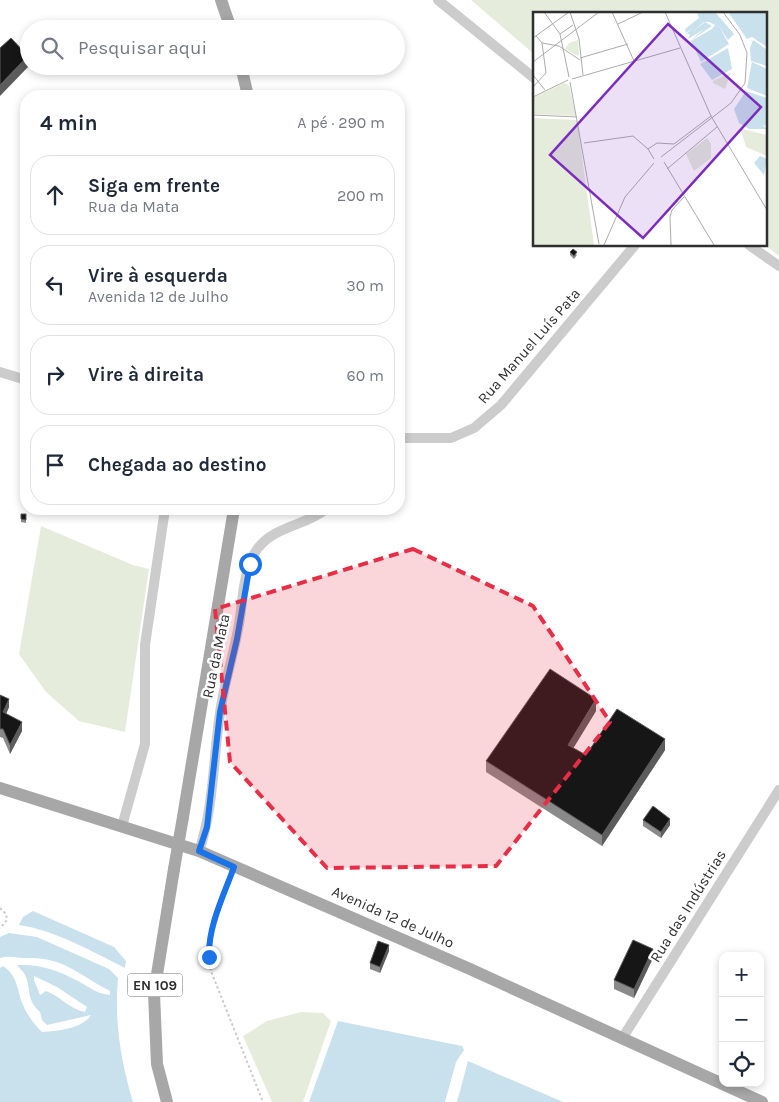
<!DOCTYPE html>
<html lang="pt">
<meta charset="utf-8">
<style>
:root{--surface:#fff;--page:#f6f6f7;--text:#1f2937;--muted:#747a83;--line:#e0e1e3}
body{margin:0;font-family:Karla,sans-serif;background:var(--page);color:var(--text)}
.controls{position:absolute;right:15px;bottom:15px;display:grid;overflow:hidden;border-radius:10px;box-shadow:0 2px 8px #0003}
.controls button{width:45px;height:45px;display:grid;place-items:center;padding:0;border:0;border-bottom:1px solid var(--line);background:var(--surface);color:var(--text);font:25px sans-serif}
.stop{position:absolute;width:15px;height:15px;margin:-11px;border:4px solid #1a73e8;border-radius:50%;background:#fff}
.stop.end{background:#1a73e8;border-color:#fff;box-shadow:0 1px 5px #0008}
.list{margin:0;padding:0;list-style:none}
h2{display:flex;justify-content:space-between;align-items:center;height:65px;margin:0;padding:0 20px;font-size:21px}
h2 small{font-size:16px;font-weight:400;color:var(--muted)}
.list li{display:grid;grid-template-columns:32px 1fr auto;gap:15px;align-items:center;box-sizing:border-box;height:80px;margin:0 10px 10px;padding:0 10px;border:1px solid var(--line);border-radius:20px}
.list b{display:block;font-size:19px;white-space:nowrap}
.list p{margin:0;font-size:16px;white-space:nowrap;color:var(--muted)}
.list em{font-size:16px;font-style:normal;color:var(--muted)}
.icon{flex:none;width:28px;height:28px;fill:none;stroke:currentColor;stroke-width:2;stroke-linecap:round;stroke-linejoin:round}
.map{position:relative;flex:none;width:779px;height:1102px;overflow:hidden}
.search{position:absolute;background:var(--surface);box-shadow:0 2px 8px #0003;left:20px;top:20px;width:385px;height:55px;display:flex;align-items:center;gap:12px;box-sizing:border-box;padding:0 18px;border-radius:28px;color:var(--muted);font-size:19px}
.panel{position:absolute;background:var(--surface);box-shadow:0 2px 8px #0003;left:20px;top:90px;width:385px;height:425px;border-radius:20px}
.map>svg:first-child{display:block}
.green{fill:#e6ecdc}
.water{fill:#c8e1ec;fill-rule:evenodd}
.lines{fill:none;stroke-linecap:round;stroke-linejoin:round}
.path{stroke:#ccc;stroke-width:2;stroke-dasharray:2.5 2.5;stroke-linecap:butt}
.minor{stroke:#ccc;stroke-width:10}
.major{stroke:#a7a7a7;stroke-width:12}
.major-bridge{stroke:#a7a7a7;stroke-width:12}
.wall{fill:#8a8a8a}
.shaded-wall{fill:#5c5c5c}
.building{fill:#161616;stroke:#5c5c5c}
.route{stroke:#1a73e8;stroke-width:6}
.marked{fill:#e82e47;fill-opacity:0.2;stroke:#e82e47;stroke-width:4;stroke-dasharray:10 6;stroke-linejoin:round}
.labels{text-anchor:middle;stroke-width:5;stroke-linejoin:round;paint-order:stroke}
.shield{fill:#fff;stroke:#6d6d6d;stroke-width:1}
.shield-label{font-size:14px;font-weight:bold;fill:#2f2f2f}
.street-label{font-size:15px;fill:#2f2f2f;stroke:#fff}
.inset-road{fill:none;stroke:#acacac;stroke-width:1}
.view{fill:#7b2cbf;fill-opacity:0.15;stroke:#7b2cbf;stroke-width:2.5}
.inset-edge{fill:none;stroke:#2f2f2f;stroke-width:2.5}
</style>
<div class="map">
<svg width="779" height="1102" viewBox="0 0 779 1102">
<rect width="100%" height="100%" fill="#fff"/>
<g class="green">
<polygon points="471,0 779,0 779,256 765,245 765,14 534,14 534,54"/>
<polygon points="41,526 133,565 149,569 125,732 79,721 46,692 19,654"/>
<polygon points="301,1012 323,1013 331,1021 303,1102 272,1102 243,1036 267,1021"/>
</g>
<g class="water">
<path d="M33 911 114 947 126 961 125 968C91 951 57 931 19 925L23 917Z"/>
<path d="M9 933 37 937 109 969 118 978C114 1021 121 1062 133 1102H0V968L3 966C19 977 16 989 23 1005 27 1015 34 1024 42 1032 57 1031 82 1029 91 1015L47 1025 42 1020 40 1012C25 998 32 990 25 975 24 972 19 968 17 965 41 964 57 970 78 981 89 987 97 994 110 995V991C79 975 64 957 27 958 17 958 10 955 0 958V937ZM34 976 57 987 87 1007 85 1012C71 1010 60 996 46 991L40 995 34 980Z"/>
<polygon points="338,1021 462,1046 464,1050 456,1062 445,1102 309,1102"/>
<polygon points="468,1061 563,1102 457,1102"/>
</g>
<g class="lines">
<g class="path">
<polyline points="231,876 209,943 211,971 263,1102"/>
<polyline points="0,908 6,914 7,920 0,928"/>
</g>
<g class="minor">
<polyline points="438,0 534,78"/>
<polyline points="749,245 779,266"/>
<polyline points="0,372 26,380"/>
<polyline points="399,438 451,438 474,428 501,405 635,245"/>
<polyline points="122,826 145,744 145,645 165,509"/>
<path d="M199 851C214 807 213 759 220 713 224 683 234 654 239 624 243 601 243 567 258 548 275 526 305 526 326 509"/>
<polyline points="623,1037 779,790"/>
</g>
<g class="major">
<polyline points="221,0 231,29"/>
<polyline points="241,66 248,96"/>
<polyline points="0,788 199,851 470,969 762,1102"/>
<polyline points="183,817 234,509"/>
<polyline points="167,1102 157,1064 154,993 174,869"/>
</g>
<polyline class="major-bridge" points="174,869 183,817"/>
</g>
<g class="wall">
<polygon points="570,252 577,255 574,259 570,255"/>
<polygon points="26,517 26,523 21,522 21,519"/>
<polygon points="0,695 9,707 6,714 22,731 10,754 3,738 0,737"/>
<polygon points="596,711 573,748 586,755 665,750 602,846 486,772 486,761"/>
<polygon points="643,820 670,825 661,838 643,826"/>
<polygon points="389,951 380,973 370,969 370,963"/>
<polygon points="653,958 634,998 614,989 614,980"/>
</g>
<g class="shaded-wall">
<polygon points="28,56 28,67 0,96 0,85"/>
<polygon points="9,699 9,707 3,721 3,712"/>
<polygon points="596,699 596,711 568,757 568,745"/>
<polygon points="22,722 22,731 10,754 10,745"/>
<polygon points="665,739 665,750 602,846 602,835"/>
<polygon points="670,819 670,825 661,838 661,832"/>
<polygon points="389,945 389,951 380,973 380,967"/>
<polygon points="653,949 653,958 634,998 634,989"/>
</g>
<g class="building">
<polygon points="11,38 28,56 0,85 0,48"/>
<polygon points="573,249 577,252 574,256 570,252"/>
<polygon points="21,514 26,514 26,520 21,519"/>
<polygon points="550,669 596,699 568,745 586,755 617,709 665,739 602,835 486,761"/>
<polygon points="0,695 9,699 3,712 22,722 10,745 3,729 0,729"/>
<polygon points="653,806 670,819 661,832 643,820"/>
<polygon points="633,940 653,949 634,989 614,980"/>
<polygon points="378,941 389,945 380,967 370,963"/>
</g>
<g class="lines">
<path class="route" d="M209 957C208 926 224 895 234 867L199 851 207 827 220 712 237 639 250 564"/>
</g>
<path class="marked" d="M413 549 533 606 610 722 496 866 327 868 230 762 215 609Z"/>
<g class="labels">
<rect class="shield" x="127.5" y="973.5" width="55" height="23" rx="4"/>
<g class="shield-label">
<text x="155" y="990">EN 109</text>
</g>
<g class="street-label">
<text transform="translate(529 346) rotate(-49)" y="5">Rua Manuel Luís Pata</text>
<text transform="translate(216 656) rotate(-78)" y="5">Rua da Mata</text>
<text transform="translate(688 906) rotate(-58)" y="5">Rua das Indústrias</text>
<text transform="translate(393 917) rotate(24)" y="5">Avenida 12 de Julho</text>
</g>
</g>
<g transform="translate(533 12)">
<rect width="234" height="234" fill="#fff"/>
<path d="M45 28 46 42 45 44 32 37 36 31ZM198 60 192 77 180 71V69ZM31 71 36 73 43 104 0 102V86ZM0 106 44 108 61 233H0ZM210 117 234 123V144L213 135 208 118ZM174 126 178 132V146L161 159 153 142Z" fill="#e6ecdc"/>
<path d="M164 0H182L201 22 195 28 185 13 196 32 168 50 158 29 179 17 182 13 176 10H171L157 22 172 10 179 14 157 29 171 17 155 27 157 22H153L161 15 153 21 152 17 166 6ZM195 0H234V35L219 25 214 27ZM220 28 233 37 234 54 218 49 217 36ZM195 36 199 57 179 68 167 52ZM219 50 234 57V84L214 76ZM213 79 234 86V114L230 113 234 117H216L206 111 201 97ZM227 144 234 147 231 163 221 151Z" fill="#c8e1ec"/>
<path class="inset-road" d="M11 0 27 22 36 65M37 0 46 27 50 63M79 0 101 49M132 0 178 104 234 198M85 12 110 0M27 22 40 13M0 26 36 0M9 31 26 34 47 48M47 46 95 32M0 50 66 0M0 63 12 78M39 67 147 36M37 70 66 232M0 75 13 61 9 31 3 24M0 85 35 68M0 103 44 105M51 131 100 124 115 137 121 147M115 137 124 131 141 132 178 104M128 145 198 91 212 71 214 41 207 23 190 0M131 150 181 233M134 157 184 115M71 233 92 185 121 151M138 233 137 205 139 198 151 185"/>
<path class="view" d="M135 12 228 95 110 226 17 143Z"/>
<rect width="234" height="234" class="inset-edge"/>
</g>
</svg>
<div class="controls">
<button>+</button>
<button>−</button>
<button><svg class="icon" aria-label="locate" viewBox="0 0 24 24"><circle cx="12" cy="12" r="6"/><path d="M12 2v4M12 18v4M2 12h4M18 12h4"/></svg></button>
</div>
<div class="stop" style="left:250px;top:564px"></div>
<div class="stop end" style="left:209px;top:957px"></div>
<div class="search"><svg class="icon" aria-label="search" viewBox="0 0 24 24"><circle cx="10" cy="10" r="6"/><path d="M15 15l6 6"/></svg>Pesquisar aqui</div>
<section class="panel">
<h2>4 min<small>A pé · 290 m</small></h2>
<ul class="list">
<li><svg class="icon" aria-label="ahead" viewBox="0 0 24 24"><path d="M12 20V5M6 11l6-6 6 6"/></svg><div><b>Siga em frente</b><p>Rua da Mata</p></div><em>200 m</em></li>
<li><svg class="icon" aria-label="left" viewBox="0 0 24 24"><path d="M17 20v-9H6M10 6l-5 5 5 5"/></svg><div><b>Vire à esquerda</b><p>Avenida 12 de Julho</p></div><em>30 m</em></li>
<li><svg class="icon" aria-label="right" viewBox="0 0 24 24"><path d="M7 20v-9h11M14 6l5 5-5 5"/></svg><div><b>Vire à direita</b></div><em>60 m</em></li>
<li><svg class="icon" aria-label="arrive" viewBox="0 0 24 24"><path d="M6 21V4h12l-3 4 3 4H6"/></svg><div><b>Chegada ao destino</b></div></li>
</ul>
</section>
</div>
